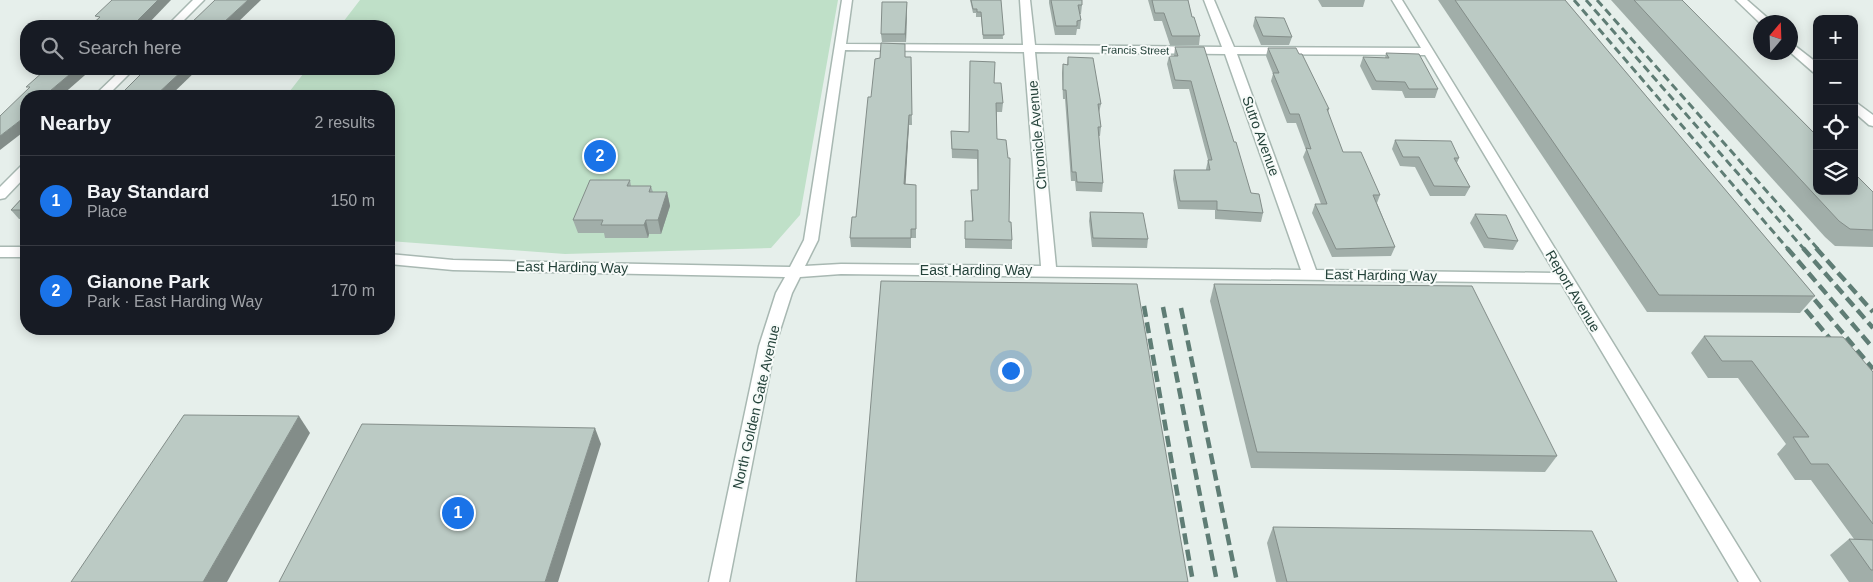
<!DOCTYPE html>
<meta charset="utf-8">
<style>
:root{--surface:#171b24;--page:#242831;--text:#f1f3f6;--muted:#9ea1a6;--line:#363941;--accent:#1a73e8}
body{margin:0;font-family:Helvetica,sans-serif;background:var(--page);color:var(--text)}
.controls{position:absolute;right:15px;top:15px;display:grid;overflow:hidden;border-radius:10px;box-shadow:0 2px 12px #0003}
.controls button{width:45px;height:45px;display:grid;place-items:center;padding:0;border:0;border-bottom:1px solid var(--line);background:var(--surface);color:var(--text);font:25px sans-serif}
.compass{position:absolute;left:1753px;top:15px;width:45px;height:45px;border-radius:50%;background:var(--surface);box-shadow:0 2px 12px #0003;rotate:19deg}
.you{position:absolute;left:1010px;top:370px;width:18px;height:18px;margin:-12px;border:4px solid #fff;border-radius:50%;background:#1a73e8;box-shadow:0 0 0 8px #1a73e833}
.badge{display:grid;place-items:center;width:32px;height:32px;border-radius:50%;background:var(--accent);color:#fff;font-size:16px;font-weight:700}
.pin{position:absolute;translate:-50% -50%;border:2px solid #fff;box-shadow:0 1px 5px #0006}
.list{margin:0;padding:0;list-style:none}
h2{display:flex;justify-content:space-between;align-items:center;height:65px;margin:0;padding:0 20px;font-size:21px}
h2 small{font-size:16px;font-weight:400;color:var(--muted)}
.list li{display:grid;grid-template-columns:32px 1fr auto;gap:15px;align-items:center;box-sizing:border-box;height:90px;padding:0 20px;border-top:1px solid var(--line)}
.list b{display:block;font-size:19px;white-space:nowrap}
.list p{margin:0;font-size:16px;white-space:nowrap;color:var(--muted)}
.list em{font-size:16px;font-style:normal;color:var(--muted)}
.icon{flex:none;width:28px;height:28px;fill:none;stroke:currentColor;stroke-width:2;stroke-linecap:round;stroke-linejoin:round}
.map{position:relative;flex:none;width:1873px;height:582px;overflow:hidden}
.search{position:absolute;background:var(--surface);box-shadow:0 2px 12px #0003;left:20px;top:20px;width:375px;height:55px;display:flex;align-items:center;gap:12px;box-sizing:border-box;padding:0 18px;border-radius:20px;color:var(--muted);font-size:19px}
.panel{position:absolute;background:var(--surface);box-shadow:0 2px 12px #0003;left:20px;top:90px;width:375px;height:245px;border-radius:20px}
.map>svg:first-child{display:block}
.green{fill:#bfe0c8}
.lines{fill:none;stroke-linecap:round;stroke-linejoin:round}
.minor-casing{stroke:#a8b8b2;stroke-width:3}
.minor{fill:#fff;fill-rule:evenodd}
.rail-far1{stroke:#5f7d75;stroke-width:3;stroke-dasharray:8 4.5;stroke-linecap:butt}
.rail{stroke:#5f7d75;stroke-width:4.5;stroke-dasharray:11 5.5;stroke-linecap:butt}
.wall{fill:#a1aea9}
.shaded-wall{fill:#838d89}
.building{fill:#bbcac4;stroke:#838d89}
.labels{text-anchor:middle;stroke-width:4;stroke-linejoin:round;paint-order:stroke}
.far-street-label{font-size:11px;fill:#24423a;stroke:#f7fbf9}
.street-label{font-size:14px;fill:#24423a;stroke:#f7fbf9}
</style>
<div class="map">
<svg width="1873" height="582" viewBox="0 0 1873 582">
<rect width="100%" height="100%" fill="#e6efeb"/>
<polygon class="green" points="360,0 838,0 800,215 771,248 565,254 389,241 389,96 286,96 307,69 389,69 389,26 340,26"/>
<g class="lines">
<defs>
<g id="minor">
<polygon points="193,0 204,0 178,26 167,26"/>
<path d="M842 0H852L846 44 1023 45 1020 0H1030L1035 45 1222 47 1204 0H1214L1234 47 1421 48 1392 0H1402L1760 582H1739L1561 283 841 274 800 277 792 293 775 346 729 582H709L759 346 776 293 785 277 453 270 389 264V254L453 260 790 267 804 240ZM845 50 1024 52 1041 266 841 264 805 266 818 240ZM1035 52 1225 54 1301 270 1056 267ZM1237 54 1425 55 1555 273 1316 270Z"/>
<polygon points="1736,0 1747,0 1772,22 1760,23"/>
<polygon points="1790,42 1817,63 1817,73 1813,72 1790,52"/>
<polygon points="122,69 134,69 107,96 94,96"/>
<polygon points="1854,101 1873,115 1873,126 1869,125 1854,112"/>
<polygon points="26,165 26,176 5,198 0,199 0,187 21,166"/>
<rect x="0" y="247" width="26" height="10"/>
</g>
</defs>
<use href="#minor" class="minor-casing"/>
<use href="#minor" class="minor"/>
<g class="rail-far1">
<polyline points="1574,0 1788,249"/>
<polyline points="1586,0 1804,249"/>
<polyline points="1597,0 1818,249"/>
</g>
<g class="rail">
<polyline points="1787,248 1873,348"/>
<polyline points="1803,248 1873,328"/>
<polyline points="1816,248 1873,312"/>
<polyline points="1804,287 1873,369"/>
<polyline points="1795,297 1837,347"/>
<polyline points="1144,306 1193,582"/>
<polyline points="1163,307 1217,582"/>
<polyline points="1181,308 1237,582"/>
</g>
</g>
<g class="wall">
<polygon points="970,0 1001,0 1003,39 983,39 981,17 976,17 976,13 973,13"/>
<polygon points="1049,0 1082,0 1082,5 1081,14 1080,14 1081,20 1080,29 1077,29 1076,35 1055,35 1049,3"/>
<polygon points="1148,0 1188,0 1192,17 1200,36 1199,45 1170,45 1162,21 1154,21"/>
<polygon points="1318,0 1365,0 1363,7 1322,7"/>
<polygon points="1438,0 1565,0 1815,296 1800,313 1647,312"/>
<polygon points="1611,0 1682,0 1873,192 1873,247 1835,246 1825,237"/>
<polygon points="907,2 906,42 882,42 881,34"/>
<polygon points="1255,17 1292,37 1289,45 1261,45 1253,26"/>
<polygon points="1175,47 1251,193 1263,213 1261,222 1215,219 1215,210 1178,209 1173,179 1174,170 1206,170 1206,169 1208,160 1189,89 1173,89 1167,64 1169,56 1174,56"/>
<polygon points="1268,48 1299,54 1329,109 1328,113 1343,152 1380,195 1377,203 1395,247 1391,256 1332,257 1312,213 1315,204 1321,204 1303,157 1306,150 1296,123 1287,123 1271,81 1273,74 1266,56"/>
<polygon points="1386,53 1438,89 1435,98 1405,98 1402,91 1372,90 1360,66 1363,57 1385,58"/>
<polygon points="905,57 911,57 912,125 909,125 905,184 916,185 916,238 911,238 911,248 851,247 850,238 856,217 871,97"/>
<polygon points="1068,57 1101,104 1099,113 1101,127 1100,136 1099,136 1103,183 1102,192 1076,191 1075,181 1071,181 1065,99 1063,99 1062,73 1063,64 1067,65"/>
<polygon points="994,83 1003,103 1002,112 997,112 997,139 1012,240 1012,249 965,248 965,221 972,221 971,190 978,190 977,159 952,158 951,131 969,132"/>
<polygon points="1395,140 1459,158 1457,163 1470,187 1465,196 1430,196 1415,167 1400,166 1392,149"/>
<polygon points="630,180 631,186 651,186 653,192 667,192 670,206 661,234 649,234 648,238 605,238 604,233 578,233 573,220"/>
<polygon points="26,194 26,219 19,219 11,210"/>
<polygon points="1090,212 1148,239 1147,248 1092,247 1089,221"/>
<polygon points="1475,214 1518,241 1513,250 1484,248 1470,223"/>
<polygon points="1214,284 1557,456 1545,472 1251,468 1210,301"/>
<polygon points="1704,336 1873,372 1873,582 1849,582 1830,555 1849,539 1854,539 1811,480 1795,480 1777,454 1786,444 1738,378 1708,378 1691,353"/>
<polygon points="1273,527 1617,582 1276,582 1267,543"/>
</g>
<g class="shaded-wall">
<polygon points="158,0 171,0 146,26 132,26"/>
<polygon points="248,0 261,0 234,26 227,26 224,22"/>
<polygon points="907,2 907,11 906,42 905,34"/>
<polygon points="76,69 92,69 61,96 44,96"/>
<polygon points="184,69 198,69 170,96 155,96"/>
<polygon points="909,115 909,125 905,194 904,184"/>
<polygon points="26,116 26,130 0,150 0,136"/>
<polygon points="667,192 670,206 661,234 658,220"/>
<polygon points="646,220 649,234 648,238 644,225"/>
<polygon points="299,416 310,433 227,582 203,582"/>
<polygon points="595,428 601,444 558,582 545,582"/>
</g>
<g class="building">
<polygon points="112,0 158,0 132,26 90,26 100,17 95,16"/>
<polygon points="215,0 248,0 224,22 232,22 228,26 191,26 193,24 190,24"/>
<polygon points="971,0 1001,0 1004,35 983,35 981,12 977,12 977,9 973,9"/>
<polygon points="1051,0 1082,0 1082,5 1078,5 1081,20 1077,21 1077,26 1056,26"/>
<polygon points="1152,0 1188,0 1192,17 1194,17 1200,36 1172,36 1164,13 1155,13"/>
<polygon points="1455,0 1565,0 1815,296 1659,295"/>
<polygon points="1634,0 1682,0 1817,136 1817,191 1854,191 1854,173 1873,192 1873,230 1850,229 1839,221"/>
<polygon points="882,2 907,2 905,34 881,34"/>
<polygon points="1255,17 1284,18 1292,37 1263,36"/>
<polygon points="881,43 905,44 905,57 911,57 912,115 909,115 904,184 916,185 916,229 911,229 911,238 850,238 852,217 856,217 868,97 871,97 875,59 880,58"/>
<polygon points="1175,47 1204,47 1234,142 1236,142 1251,193 1259,194 1263,213 1217,210 1217,201 1180,201 1174,170 1210,170 1208,160 1212,160 1191,81 1175,80 1169,56 1178,56"/>
<polygon points="1268,48 1296,48 1299,54 1302,54 1329,109 1327,109 1343,152 1361,152 1380,195 1373,195 1395,247 1336,249 1315,204 1327,204 1306,148 1311,149 1299,114 1290,114 1273,73 1279,73"/>
<polygon points="1386,53 1419,54 1438,89 1409,89 1405,82 1376,81 1363,57 1389,58"/>
<polygon points="1068,57 1093,58 1101,104 1098,104 1101,127 1098,127 1103,183 1077,182 1076,172 1072,172 1066,90 1063,90 1063,64 1068,65"/>
<polygon points="970,61 995,62 994,83 1001,83 1003,103 996,103 997,139 1006,140 1008,158 1010,158 1009,222 1011,222 1012,240 965,239 965,221 973,221 971,190 978,190 978,150 952,149 951,131 969,132"/>
<polygon points="41,69 76,69 44,96 26,96 26,116 0,136 0,116 30,87 26,87 44,71 39,71"/>
<polygon points="152,69 184,69 155,96 123,96 125,94 121,94 142,73 148,73"/>
<polygon points="1395,140 1451,141 1459,158 1454,158 1470,187 1434,186 1419,157 1403,157"/>
<polygon points="590,180 630,180 627,186 651,186 649,192 667,192 658,220 646,220 644,225 601,225 603,220 573,220"/>
<polygon points="26,194 26,210 11,210"/>
<polygon points="1090,212 1143,213 1148,239 1093,238"/>
<polygon points="1475,214 1506,215 1518,241 1488,238"/>
<polygon points="881,281 1137,284 1188,582 856,582"/>
<polygon points="1214,284 1472,286 1557,456 1257,452"/>
<polygon points="1704,336 1843,337 1873,372 1873,524 1828,464 1811,464 1793,437 1809,437 1752,361 1722,361"/>
<polygon points="184,415 299,416 203,582 71,582"/>
<polygon points="362,424 595,428 545,582 279,582"/>
<polygon points="1273,527 1592,531 1617,582 1287,582"/>
<polygon points="1849,539 1873,540 1873,570 1871,570"/>
</g>
<g class="labels">
<g class="far-street-label">
<text transform="translate(1135 50) rotate(1)" y="4">Francis Street</text>
</g>
<g class="street-label">
<text transform="translate(1037 135) rotate(-95)" y="5">Chronicle Avenue</text>
<text transform="translate(1261 136) rotate(70)" y="5">Sutro Avenue</text>
<text transform="translate(572 267) rotate(1)" y="5">East Harding Way</text>
<text x="976" y="275">East Harding Way</text>
<text transform="translate(1381 275) rotate(1)" y="5">East Harding Way</text>
<text transform="translate(1573 291) rotate(59)" y="5">Report Avenue</text>
<text transform="translate(756 407) rotate(-77)" y="5">North Golden Gate Avenue</text>
</g>
</g>
</svg>
<div class="controls">
<button>+</button>
<button>−</button>
<button><svg class="icon" aria-label="locate" viewBox="0 0 24 24"><circle cx="12" cy="12" r="6"/><path d="M12 2v4M12 18v4M2 12h4M18 12h4"/></svg></button>
<button><svg class="icon" aria-label="layers" viewBox="0 0 24 24"><path d="M12 4l9 5-9 5-9-5zM3 14l9 5 9-5"/></svg></button>
</div>
<svg class="compass" viewBox="-18 -18 36 36"><path d="M0-13l5 13h-10z" fill="#e53935"/><path d="M0 13l5-13h-10z" fill="#9ea1a6"/></svg>
<div class="you"></div>
<div class="pin badge" style="left:458px;top:513px">1</div>
<div class="pin badge" style="left:600px;top:156px">2</div>
<div class="search"><svg class="icon" aria-label="search" viewBox="0 0 24 24"><circle cx="10" cy="10" r="6"/><path d="M15 15l6 6"/></svg>Search here</div>
<section class="panel">
<h2>Nearby<small>2 results</small></h2>
<ul class="list">
<li><span class="badge">1</span><div><b>Bay Standard</b><p>Place</p></div><em>150 m</em></li>
<li><span class="badge">2</span><div><b>Gianone Park</b><p>Park · East Harding Way</p></div><em>170 m</em></li>
</ul>
</section>
</div>
